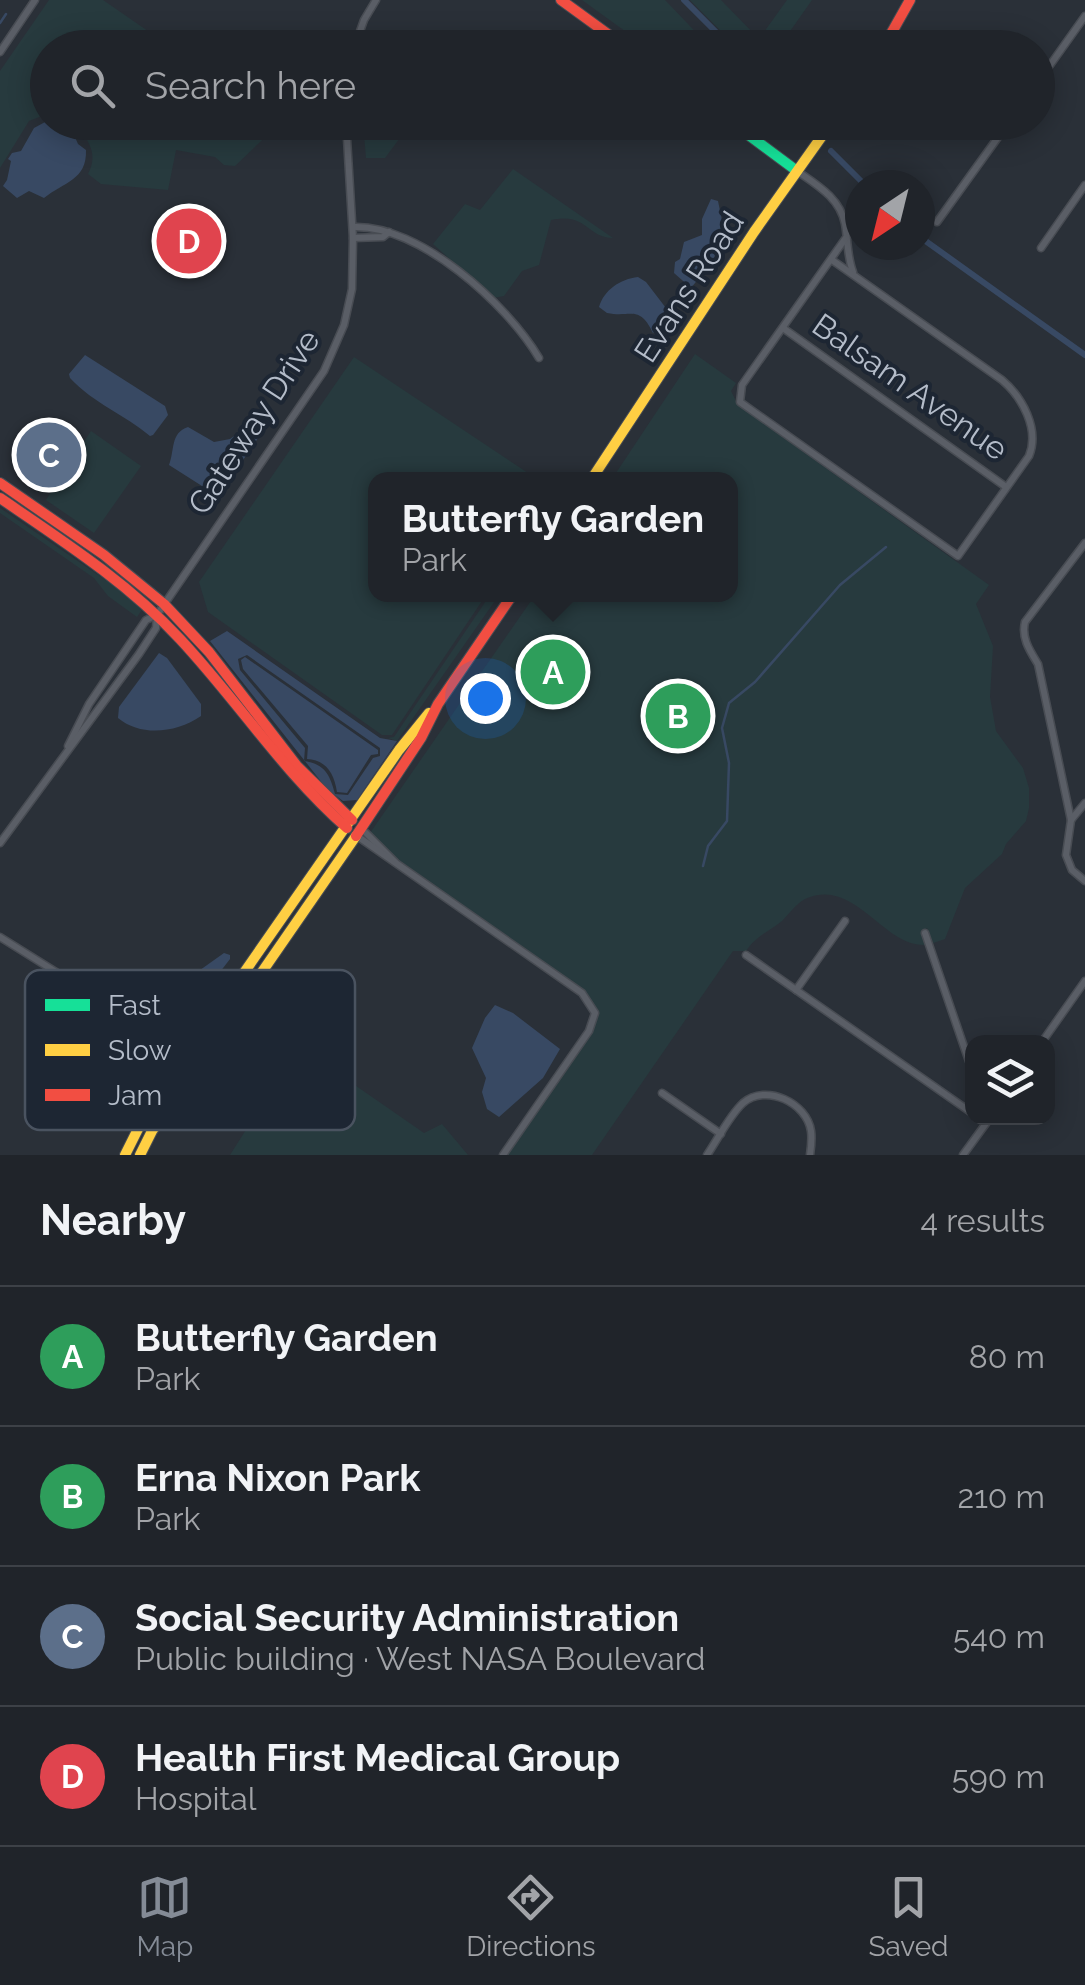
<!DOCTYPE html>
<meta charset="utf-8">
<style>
:root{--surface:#20242a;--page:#2d3036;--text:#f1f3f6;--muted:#a2a4a8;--line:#3d4147;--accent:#848b96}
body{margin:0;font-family:Raleway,sans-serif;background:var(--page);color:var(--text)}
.controls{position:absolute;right:30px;bottom:30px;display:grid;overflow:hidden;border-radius:20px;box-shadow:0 5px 25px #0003}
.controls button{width:90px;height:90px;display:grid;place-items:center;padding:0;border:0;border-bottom:2px solid var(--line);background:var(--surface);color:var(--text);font:50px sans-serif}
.compass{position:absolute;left:845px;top:170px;width:90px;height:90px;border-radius:50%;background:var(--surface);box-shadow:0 5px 25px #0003;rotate:215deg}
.you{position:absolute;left:485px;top:698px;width:35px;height:35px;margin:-25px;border:8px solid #fff;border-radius:50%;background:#1a73e8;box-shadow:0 0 0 15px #1a73e833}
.badge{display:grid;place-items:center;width:65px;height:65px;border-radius:50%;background:var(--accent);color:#fff;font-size:32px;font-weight:700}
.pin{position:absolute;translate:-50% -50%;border:5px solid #fff;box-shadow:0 2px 10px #0006}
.popup{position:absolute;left:368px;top:472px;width:370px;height:130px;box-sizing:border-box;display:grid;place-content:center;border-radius:20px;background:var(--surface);filter:drop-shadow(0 2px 8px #0005);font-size:32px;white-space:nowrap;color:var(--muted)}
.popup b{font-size:38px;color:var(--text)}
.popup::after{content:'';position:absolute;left:50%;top:100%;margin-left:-20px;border:20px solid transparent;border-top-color:var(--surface)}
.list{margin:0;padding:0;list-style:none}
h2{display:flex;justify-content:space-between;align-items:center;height:130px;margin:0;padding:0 40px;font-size:42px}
h2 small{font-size:32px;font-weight:400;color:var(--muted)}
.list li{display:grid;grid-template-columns:65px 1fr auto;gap:30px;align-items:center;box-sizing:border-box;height:140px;padding:0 40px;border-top:2px solid var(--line)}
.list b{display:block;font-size:38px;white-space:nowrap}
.list p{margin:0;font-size:32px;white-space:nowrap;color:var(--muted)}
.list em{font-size:32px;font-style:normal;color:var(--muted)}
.icon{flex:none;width:55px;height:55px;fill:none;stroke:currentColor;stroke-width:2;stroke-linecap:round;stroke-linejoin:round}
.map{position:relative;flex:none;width:1085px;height:1155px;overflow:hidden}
.search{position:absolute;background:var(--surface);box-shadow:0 5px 25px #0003;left:30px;right:30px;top:30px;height:110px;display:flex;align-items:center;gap:25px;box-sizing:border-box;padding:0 35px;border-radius:55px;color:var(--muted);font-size:38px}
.sheet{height:690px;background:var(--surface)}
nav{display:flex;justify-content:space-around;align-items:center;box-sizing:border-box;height:140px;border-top:2px solid var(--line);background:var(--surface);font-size:28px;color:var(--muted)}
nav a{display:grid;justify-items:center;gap:5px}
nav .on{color:var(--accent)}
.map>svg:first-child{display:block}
.green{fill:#273a3e}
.water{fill:#384963;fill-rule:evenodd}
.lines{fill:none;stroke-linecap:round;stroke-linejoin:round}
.stream{stroke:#384963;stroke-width:2.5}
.canal{stroke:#384963;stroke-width:6}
.street-casing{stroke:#484c53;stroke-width:9}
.fast-casing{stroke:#484c53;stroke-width:12}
.slow-casing{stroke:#484c53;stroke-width:12}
.jam-casing{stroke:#484c53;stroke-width:12}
.street{stroke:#5a5e66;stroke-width:6}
.fast{stroke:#16e098;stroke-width:10}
.slow{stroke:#ffcf43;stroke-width:10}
.jam{stroke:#f24e42;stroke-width:10}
.labels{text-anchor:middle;stroke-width:8;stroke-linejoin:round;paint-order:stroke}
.street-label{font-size:32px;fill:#b4bcc9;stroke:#1d2633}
.key{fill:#1d2633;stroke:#4a5360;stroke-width:2.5}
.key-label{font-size:28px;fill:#b4bcc9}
</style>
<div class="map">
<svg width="1085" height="1155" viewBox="0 0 1085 1155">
<rect width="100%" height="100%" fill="#2a3038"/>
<g class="green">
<polygon points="49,0 103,0 171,47 48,48 47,114 29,121 0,168 0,71"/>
<polygon points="582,0 665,0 710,47 647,47"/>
<polygon points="690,0 721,0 759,39 787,0 812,0 779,47 738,48"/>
<path d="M75 123 279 122 280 123 235 166 224 165 215 157 176 150 168 190 101 184 88 174C99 153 88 140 75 123Z"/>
<polygon points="363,123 363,122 411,123 385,158 366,158"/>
<path d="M513 169 613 238C586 237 587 212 551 220L539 265 522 271 504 296 493 298 433 244 465 204 480 210Z"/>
<path d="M695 354 736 383 731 391 738 405 989 585 976 604 993 646 990 697 996 731 1023 768 1029 788V808L1026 821 1006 844 1002 854 965 888 945 939 933 943 927 928 921 931 926 945C882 947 855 876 805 899 796 904 789 914 782 921 768 932 756 936 746 951H733L592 1155H507L592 1033 598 1011 584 990 400 861 370 833 535 595 730 594V480L612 479Z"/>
<polygon points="354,357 537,479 376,480 376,594 486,595 392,735 382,735 208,612 199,582"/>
<polygon points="91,431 141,466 94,533 46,500"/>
<polygon points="0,508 129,596 143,608 137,617 108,596 94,578 0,513"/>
<polygon points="490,595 499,595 397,741 388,738 394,737"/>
<polygon points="248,1011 424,1133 442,1124 468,1155 230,1155 249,1125 215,1103 234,1072 216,1059"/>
</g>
<g class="water">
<path d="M47 121 71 128 78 144 86 150C87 180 64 182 44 198L29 191 17 198 3 186 7 180 11 161 8 159 12 153 21 151 34 128Z"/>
<polygon points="711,199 718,201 726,240 708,266 697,264 699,278 691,288 674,273 675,262 680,259 684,242 702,235 702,219"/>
<path d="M638 277 646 282 669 312 667 321 653 333C639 304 631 318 607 313L599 307C604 290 620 279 638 277Z"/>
<path d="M85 355 165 406 168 415 153 435 150 436C125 415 93 403 70 378L69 374Z"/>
<path d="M188 427 214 442 230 439 246 427H253L258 438 239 466 213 493 169 465C175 450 170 433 188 427Z"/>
<path d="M227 631 380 738 397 741 357 800 343 801 327 789 210 641ZM247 655 380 748V756L373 758 348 795 335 794C330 775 325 764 304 761L305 748 240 670 238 659Z"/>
<path d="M159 653 167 658 201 704V716C176 733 141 737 118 718L119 707Z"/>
<path d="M245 657 378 750V754L371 755 347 793 337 792C334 773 326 760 307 759L308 746 243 669 241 660Z"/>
<polygon points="224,953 230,955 230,959 186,1016 176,1020 154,1006 155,1002"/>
<polygon points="495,1005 513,1013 560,1049 543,1078 499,1117 487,1109 482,1092 486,1078 472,1048 485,1018"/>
</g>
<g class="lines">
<g class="stream">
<polyline points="0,23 6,14"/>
<polyline points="703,866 708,846 727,821 729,763 722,728 729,703 755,682 840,585 886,547"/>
</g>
<g class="canal">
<polyline points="684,0 732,48"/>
<polyline points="806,122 809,126"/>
<polyline points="831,151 865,185"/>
<polyline points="920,237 1085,355"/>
</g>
<defs>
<g id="street">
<polyline points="354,48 364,20 376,0"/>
<polyline points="0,52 35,0"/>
<polyline points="1038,82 1085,16"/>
<path d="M797 171C817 185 840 198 845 224 848 241 847 256 853 272"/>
<polyline points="937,222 1009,122"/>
<path d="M353 227C419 224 507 304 539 358"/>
<polyline points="353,238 383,237 389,232"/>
<polyline points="1041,248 1085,185"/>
<path d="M832 260 1002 380C1022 397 1040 429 1029 456L958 556 740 402 742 385 845 239"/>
<polyline points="783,328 1006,487"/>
<path d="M1085 543 1025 622C1021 638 1030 651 1038 664L1071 820 1066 855 1072 870 1085 881"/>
<polyline points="68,746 89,704 146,620 157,615"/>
<polyline points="1071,820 1085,803"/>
<polyline points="361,828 395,862"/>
<polyline points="357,836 582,993 595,1013 589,1031 503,1155"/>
<polyline points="0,843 139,654 156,628 157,615 324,371 344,325 352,289 353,238 346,122"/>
<polyline points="925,933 972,1070"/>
<polyline points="0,937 200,1062"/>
<polyline points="746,955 972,1113"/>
<polyline points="796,990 845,921"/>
<polyline points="1042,1042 1085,981"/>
<polyline points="662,1093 721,1134"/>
<path d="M707 1155C718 1139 729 1116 743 1103 766 1083 807 1103 811 1131 812 1138 811 1148 810 1155"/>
<polyline points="963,1155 990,1118"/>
</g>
<polyline id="fast" points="731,122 797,171"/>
<g id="slow">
<polyline points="591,480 754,232 832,122"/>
<polyline points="125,1155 145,1115 399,750 429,713"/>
<polyline points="140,1155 152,1131 356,836"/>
</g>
<g id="jam">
<polyline points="561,0 627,48"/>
<polyline points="883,48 910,0"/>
<polyline points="0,483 104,555 164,604 209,652 297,766 352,820"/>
<path d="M0 498C63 541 128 583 180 639 238 701 283 772 347 828"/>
<polyline points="356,836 421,738 438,704 513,594"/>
</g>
</defs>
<use href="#street" class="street-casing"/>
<use href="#fast" class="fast-casing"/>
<use href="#slow" class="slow-casing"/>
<use href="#jam" class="jam-casing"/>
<use href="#street" class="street"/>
<use href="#fast" class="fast"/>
<use href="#slow" class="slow"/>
<use href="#jam" class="jam"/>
</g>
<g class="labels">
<g class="street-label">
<text transform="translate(689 287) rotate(-57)" y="11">Evans Road</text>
<text transform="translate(910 387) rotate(35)" y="11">Balsam Avenue</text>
<text transform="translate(254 422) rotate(-57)" y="11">Gateway Drive</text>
</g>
</g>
<rect x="25" y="970" width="330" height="160" rx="15" class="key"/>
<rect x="45" y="999" width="45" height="12" fill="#16e098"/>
<rect x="45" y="1044" width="45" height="12" fill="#ffcf43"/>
<rect x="45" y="1089" width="45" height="12" fill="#f24e42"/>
<g class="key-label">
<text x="108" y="1015">Fast</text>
<text x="108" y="1060">Slow</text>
<text x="108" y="1105">Jam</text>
</g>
</svg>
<div class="controls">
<button><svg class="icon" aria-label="layers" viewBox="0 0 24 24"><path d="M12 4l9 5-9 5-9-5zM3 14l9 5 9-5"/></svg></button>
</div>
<svg class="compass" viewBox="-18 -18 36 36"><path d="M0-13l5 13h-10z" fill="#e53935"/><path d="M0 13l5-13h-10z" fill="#a2a4a8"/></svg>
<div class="you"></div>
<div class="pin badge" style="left:553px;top:672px;background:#2e9e5b">A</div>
<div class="popup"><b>Butterfly Garden</b>Park</div>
<div class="pin badge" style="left:678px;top:716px;background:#2e9e5b">B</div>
<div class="pin badge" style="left:49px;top:455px;background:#5c6f8a">C</div>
<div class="pin badge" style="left:189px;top:241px;background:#e0444e">D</div>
<div class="search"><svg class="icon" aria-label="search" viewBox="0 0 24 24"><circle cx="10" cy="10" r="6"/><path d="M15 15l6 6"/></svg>Search here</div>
</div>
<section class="sheet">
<h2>Nearby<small>4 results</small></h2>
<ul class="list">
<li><span class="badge" style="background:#2e9e5b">A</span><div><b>Butterfly Garden</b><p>Park</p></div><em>80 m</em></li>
<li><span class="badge" style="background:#2e9e5b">B</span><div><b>Erna Nixon Park</b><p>Park</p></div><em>210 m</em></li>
<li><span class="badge" style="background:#5c6f8a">C</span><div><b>Social Security Administration</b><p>Public building · West NASA Boulevard</p></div><em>540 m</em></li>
<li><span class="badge" style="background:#e0444e">D</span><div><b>Health First Medical Group</b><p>Hospital</p></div><em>590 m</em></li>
</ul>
</section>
<nav>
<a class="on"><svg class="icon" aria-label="map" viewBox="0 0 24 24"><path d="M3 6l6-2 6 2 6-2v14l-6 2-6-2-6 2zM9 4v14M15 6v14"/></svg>Map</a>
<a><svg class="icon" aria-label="directions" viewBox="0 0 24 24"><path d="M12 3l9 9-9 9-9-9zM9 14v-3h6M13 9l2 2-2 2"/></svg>Directions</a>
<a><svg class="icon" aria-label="saved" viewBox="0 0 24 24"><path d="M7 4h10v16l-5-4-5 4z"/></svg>Saved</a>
</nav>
